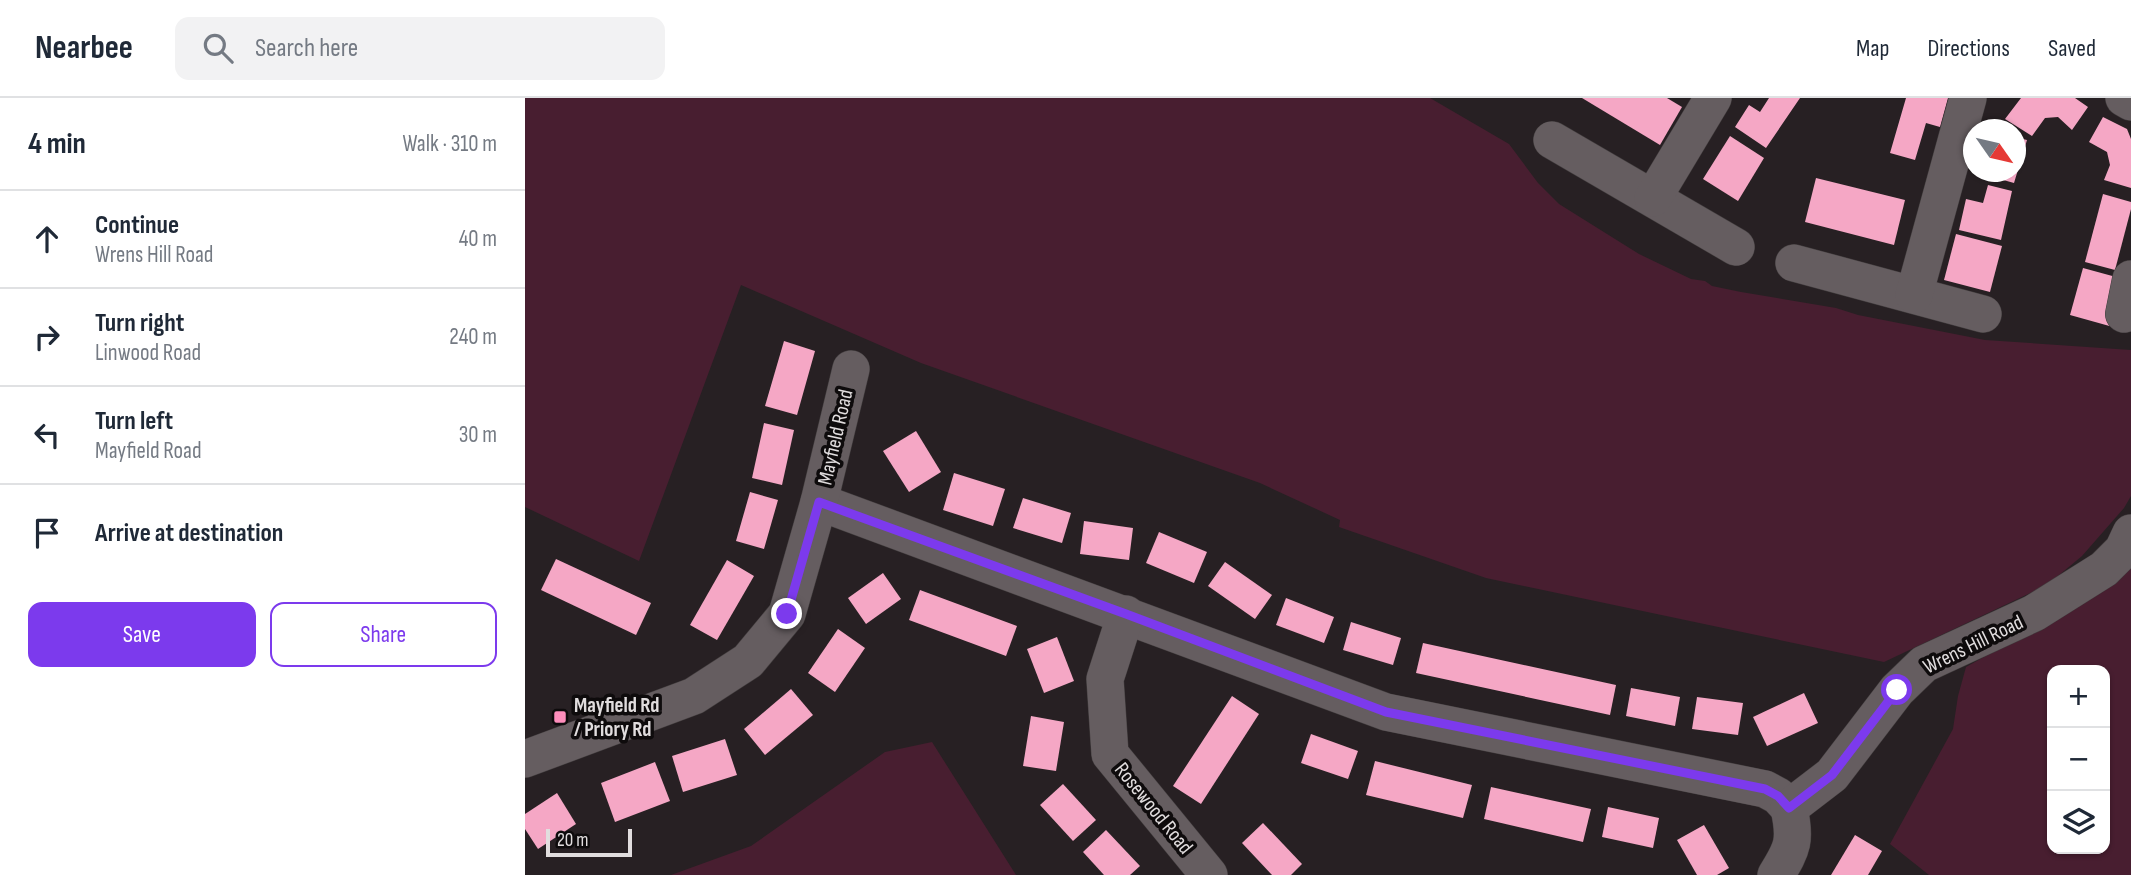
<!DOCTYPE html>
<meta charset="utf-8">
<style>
:root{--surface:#fff;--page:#f2f2f3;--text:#1f2937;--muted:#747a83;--line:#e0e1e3;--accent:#7c3aed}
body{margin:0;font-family:"Sofia Sans Condensed",sans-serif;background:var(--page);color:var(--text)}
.controls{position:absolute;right:21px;bottom:21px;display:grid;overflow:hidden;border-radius:14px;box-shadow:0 2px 5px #0004}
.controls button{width:63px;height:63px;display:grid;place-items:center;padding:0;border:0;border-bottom:2px solid var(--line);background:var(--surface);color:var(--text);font:35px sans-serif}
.compass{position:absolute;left:1438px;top:21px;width:63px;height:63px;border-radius:50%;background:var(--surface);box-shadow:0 2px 5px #0004;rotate:124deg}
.scale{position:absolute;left:21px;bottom:18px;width:86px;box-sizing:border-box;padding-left:7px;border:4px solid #e1ddde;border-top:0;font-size:19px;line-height:24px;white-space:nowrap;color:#e1ddde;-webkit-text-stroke:5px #0e0b0c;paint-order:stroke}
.stop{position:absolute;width:21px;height:21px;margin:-16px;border:5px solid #7c3aed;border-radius:50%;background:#fff}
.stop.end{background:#7c3aed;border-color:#fff;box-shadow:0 2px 7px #0008}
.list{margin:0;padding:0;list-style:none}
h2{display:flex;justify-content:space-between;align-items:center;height:91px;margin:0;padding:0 28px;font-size:30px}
h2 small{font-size:23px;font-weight:400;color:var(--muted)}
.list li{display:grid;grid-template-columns:46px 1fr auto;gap:21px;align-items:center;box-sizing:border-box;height:98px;padding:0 28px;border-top:2px solid var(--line)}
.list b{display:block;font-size:26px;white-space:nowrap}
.list p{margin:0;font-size:23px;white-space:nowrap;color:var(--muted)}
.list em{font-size:23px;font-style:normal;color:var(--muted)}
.actions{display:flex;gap:14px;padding:21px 28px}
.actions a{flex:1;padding:16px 0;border:2px solid var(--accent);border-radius:14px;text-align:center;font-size:24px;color:var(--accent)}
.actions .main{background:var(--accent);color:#fff}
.icon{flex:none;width:38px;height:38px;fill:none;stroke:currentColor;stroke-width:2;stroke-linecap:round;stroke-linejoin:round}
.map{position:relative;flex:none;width:1606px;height:777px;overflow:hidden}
header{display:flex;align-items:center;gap:42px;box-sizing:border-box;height:98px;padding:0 35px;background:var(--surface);border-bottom:2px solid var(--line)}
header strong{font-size:33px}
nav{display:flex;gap:38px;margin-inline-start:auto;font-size:24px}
.search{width:490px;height:63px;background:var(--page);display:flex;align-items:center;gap:18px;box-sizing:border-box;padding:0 24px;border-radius:14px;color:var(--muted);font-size:26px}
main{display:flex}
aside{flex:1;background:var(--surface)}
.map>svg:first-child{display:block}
.green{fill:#481e30;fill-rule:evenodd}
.building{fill:#f5a7c5}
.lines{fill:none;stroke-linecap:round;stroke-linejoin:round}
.minor-casing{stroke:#423d3e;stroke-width:38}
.minor{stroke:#655d60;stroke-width:37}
.route{stroke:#7c3aed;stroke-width:9}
.poi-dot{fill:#fe8ebc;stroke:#0e0b0c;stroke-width:2.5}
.labels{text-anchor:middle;stroke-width:7;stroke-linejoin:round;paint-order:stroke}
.street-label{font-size:21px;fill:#e1ddde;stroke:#0e0b0c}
.poi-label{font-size:21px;font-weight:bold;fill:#e1ddde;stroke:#0e0b0c;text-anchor:start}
</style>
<header>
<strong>Nearbee</strong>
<div class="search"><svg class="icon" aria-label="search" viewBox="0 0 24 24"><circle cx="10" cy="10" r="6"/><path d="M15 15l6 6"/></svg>Search here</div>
<nav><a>Map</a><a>Directions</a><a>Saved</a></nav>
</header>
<main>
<aside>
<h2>4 min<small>Walk · 310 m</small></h2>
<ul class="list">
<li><svg class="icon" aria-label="ahead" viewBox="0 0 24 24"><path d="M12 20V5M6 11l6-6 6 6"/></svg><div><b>Continue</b><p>Wrens Hill Road</p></div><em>40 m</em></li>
<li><svg class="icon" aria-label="right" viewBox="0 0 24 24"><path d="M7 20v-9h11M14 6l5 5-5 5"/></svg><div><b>Turn right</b><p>Linwood Road</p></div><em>240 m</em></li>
<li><svg class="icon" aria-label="left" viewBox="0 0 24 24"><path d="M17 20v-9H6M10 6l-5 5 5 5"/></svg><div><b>Turn left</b><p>Mayfield Road</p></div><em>30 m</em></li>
<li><svg class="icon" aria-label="arrive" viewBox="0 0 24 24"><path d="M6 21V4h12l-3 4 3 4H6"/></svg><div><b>Arrive at destination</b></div></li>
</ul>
<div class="actions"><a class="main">Save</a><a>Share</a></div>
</aside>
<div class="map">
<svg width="1606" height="777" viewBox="0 0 1606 777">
<rect width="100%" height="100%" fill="#272023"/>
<g class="green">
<polygon points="0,0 905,0 984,46 1013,85 1034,106 1114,156 1166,181 1180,183 1187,188 1216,194 1311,210 1333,217 1460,242 1606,252 1606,398 1599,410 1557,458 1522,487 1359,564 961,480 814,429 815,422 735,385 396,265 216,187 114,463 0,409"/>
<path d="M1606 462V777H1404L1365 746 1428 631 1433 598 1441 569 1527 521ZM1527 572H1580V751H1527Z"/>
<polygon points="407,644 491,777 146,777 226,748 360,654"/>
</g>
<g class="building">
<polygon points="1057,0 1142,0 1157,9 1135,47"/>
<polygon points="1244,0 1275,0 1241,50 1210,29 1224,7 1235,14"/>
<polygon points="1381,0 1423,0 1415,29 1401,25 1390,62 1365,55"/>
<polygon points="1496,0 1550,0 1563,9 1547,32 1533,19 1520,20 1507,38 1480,21"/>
<polygon points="1578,19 1602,31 1606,41 1606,90 1579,82 1585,67 1582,54 1564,44"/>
<polygon points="1205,38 1239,60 1213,103 1178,81"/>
<polygon points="1490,39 1502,42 1489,85 1450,74 1490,74"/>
<polygon points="1291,80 1380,102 1369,147 1280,124"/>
<polygon points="1463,87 1487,93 1476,142 1434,132 1441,101 1458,105"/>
<polygon points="1578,96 1606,104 1606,111 1590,172 1560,164"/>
<polygon points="1431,136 1477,148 1465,194 1419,182"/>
<polygon points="1558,170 1602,182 1588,229 1545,217"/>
<polygon points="259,243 290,253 272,317 240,308"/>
<polygon points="239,325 269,332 257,387 227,380"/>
<polygon points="391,333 416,374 384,394 358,353"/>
<polygon points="429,375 480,391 468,428 418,412"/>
<polygon points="225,394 253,402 239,451 211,443"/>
<polygon points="498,400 546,415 537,445 488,430"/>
<polygon points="559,423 608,430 604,462 555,456"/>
<polygon points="634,434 682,454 669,485 621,465"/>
<polygon points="31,461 126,505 111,537 16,492"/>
<polygon points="202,462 229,478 192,542 165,527"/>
<polygon points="700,464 747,497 730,521 683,488"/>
<polygon points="358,475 376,501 341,526 323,500"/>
<polygon points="395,492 492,528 481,558 384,522"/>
<polygon points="761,500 809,519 799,545 751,527"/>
<polygon points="826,524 876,540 868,567 818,552"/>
<polygon points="313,531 340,550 310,594 283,575"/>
<polygon points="532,539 549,583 519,595 502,551"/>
<polygon points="898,545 1091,587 1085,617 891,575"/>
<polygon points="1106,590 1155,599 1150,628 1101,618"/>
<polygon points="266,591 288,617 240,657 219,631"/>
<polygon points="1279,595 1293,625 1242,648 1228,619"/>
<polygon points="707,598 734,616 676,706 648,688"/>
<polygon points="1172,599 1218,605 1213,637 1167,631"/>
<polygon points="506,618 539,624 531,673 498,668"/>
<polygon points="786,636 833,653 823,681 776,665"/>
<polygon points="200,641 212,677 158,694 147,658"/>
<polygon points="850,663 947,687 938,720 841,697"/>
<polygon points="130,664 145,703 90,724 76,685"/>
<polygon points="538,686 571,722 548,743 515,707"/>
<polygon points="966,689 1066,711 1058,744 959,721"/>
<polygon points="32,695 51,726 13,751 0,731 0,716"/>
<polygon points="1083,709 1134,720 1128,750 1077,739"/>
<polygon points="738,725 777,766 766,777 747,777 717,745"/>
<polygon points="1179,727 1204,770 1192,777 1172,777 1152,742"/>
<polygon points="581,732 615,768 605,777 579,777 558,754"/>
<polygon points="1330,737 1357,753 1343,777 1306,777"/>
</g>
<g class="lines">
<defs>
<g id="minor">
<polyline points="1599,0 1606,4"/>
<polyline points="1027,42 1211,149"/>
<polyline points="1128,100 1188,0"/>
<polyline points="1269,165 1458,216"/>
<polyline points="1389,197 1443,0"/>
<polyline points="1599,216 1606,181"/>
<polyline points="294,404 861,614 1240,691 1253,698 1264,710"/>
<polyline points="601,516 580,581 585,656 684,777"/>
<polyline points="0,661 169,598 223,563 262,516 294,404 326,271"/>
<path d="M1251 777C1268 750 1271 742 1264 710L1307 677 1372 592 1399 566 1509 515 1579 471 1598 452 1606 435"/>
</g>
</defs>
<use href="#minor" class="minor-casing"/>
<use href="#minor" class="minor"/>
</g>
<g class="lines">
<polyline class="route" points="262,516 294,404 601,516 861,614 1240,691 1253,698 1264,710 1307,677 1372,592"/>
</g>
<rect class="poi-dot" x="28" y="612" width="14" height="14" rx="3.5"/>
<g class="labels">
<g class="street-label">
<text transform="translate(310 339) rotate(-77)" y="7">Mayfield Road</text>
<text transform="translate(1448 546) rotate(-26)" y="7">Wrens Hill Road</text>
<text transform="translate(629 710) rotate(51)" y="7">Rosewood Road</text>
</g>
<g class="poi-label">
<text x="49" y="614">Mayfield Rd<tspan x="49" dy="24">/ Priory Rd</tspan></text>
</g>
</g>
</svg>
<div class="controls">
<button>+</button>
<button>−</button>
<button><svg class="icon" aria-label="layers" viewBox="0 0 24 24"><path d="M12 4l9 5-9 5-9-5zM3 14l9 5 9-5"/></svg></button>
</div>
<svg class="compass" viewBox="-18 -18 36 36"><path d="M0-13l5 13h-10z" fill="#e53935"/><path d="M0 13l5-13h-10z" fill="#747a83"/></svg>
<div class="scale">20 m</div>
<div class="stop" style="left:1372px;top:592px"></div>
<div class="stop end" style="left:262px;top:516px"></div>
</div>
</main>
